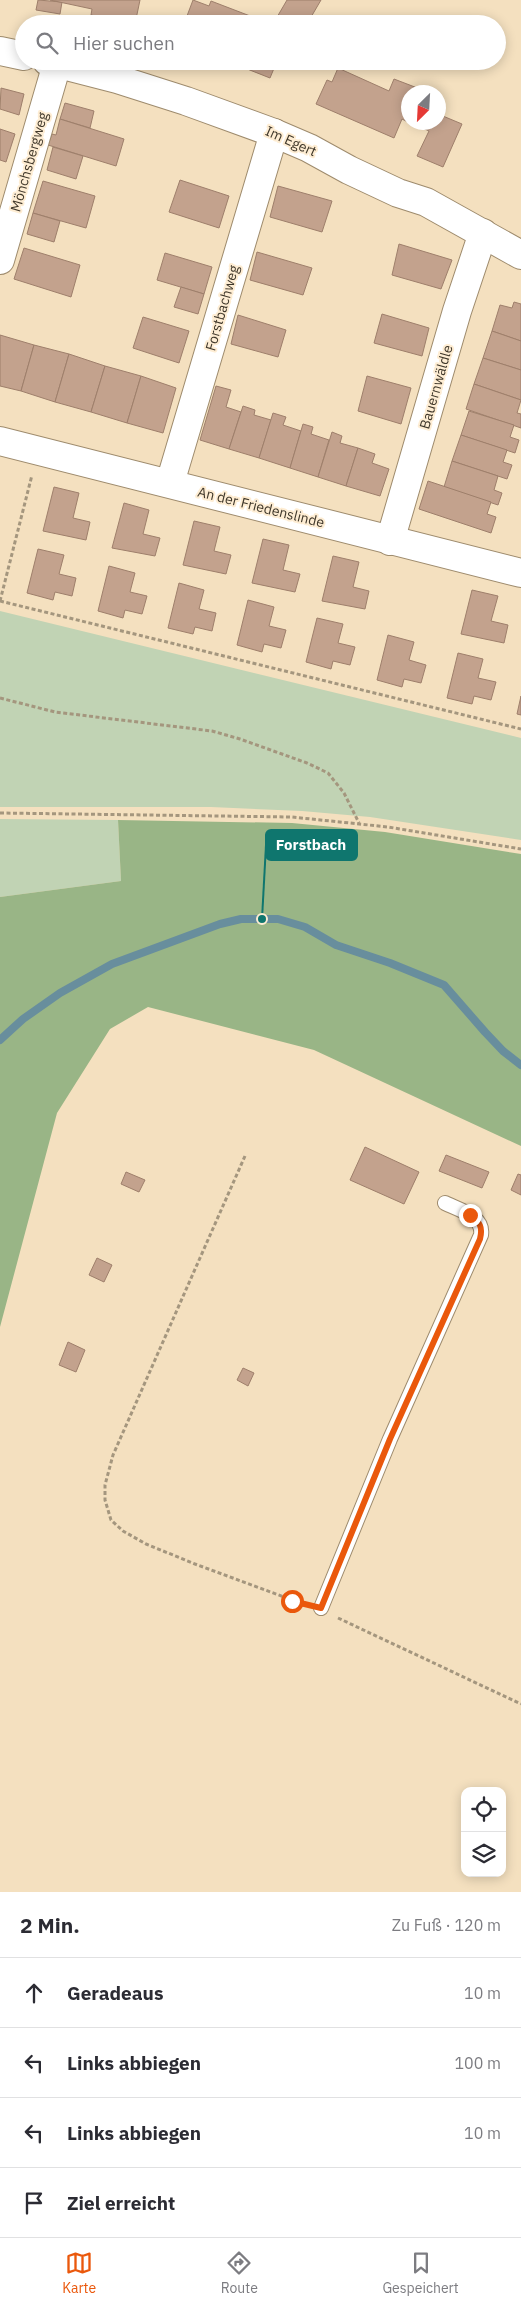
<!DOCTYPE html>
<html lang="de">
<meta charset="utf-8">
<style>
:root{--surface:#fff;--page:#f7f7f7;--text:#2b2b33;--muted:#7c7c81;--line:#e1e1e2;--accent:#ea580c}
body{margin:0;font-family:"IBM Plex Sans",sans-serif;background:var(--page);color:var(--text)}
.controls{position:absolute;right:15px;bottom:15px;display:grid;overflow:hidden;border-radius:10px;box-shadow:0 2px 12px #0003}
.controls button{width:45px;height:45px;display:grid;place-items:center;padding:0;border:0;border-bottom:1px solid var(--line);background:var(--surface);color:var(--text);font:25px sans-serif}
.compass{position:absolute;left:401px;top:85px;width:45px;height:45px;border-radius:50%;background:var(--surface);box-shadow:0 2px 12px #0003;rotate:204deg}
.stop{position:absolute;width:15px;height:15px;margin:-11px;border:4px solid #ea580c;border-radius:50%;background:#fff}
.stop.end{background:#ea580c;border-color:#fff;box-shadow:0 1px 5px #0008}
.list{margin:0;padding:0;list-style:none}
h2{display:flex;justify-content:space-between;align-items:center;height:65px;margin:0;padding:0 20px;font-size:21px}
h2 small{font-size:16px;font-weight:400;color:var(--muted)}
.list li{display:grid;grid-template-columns:32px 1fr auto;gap:15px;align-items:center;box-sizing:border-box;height:70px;padding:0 20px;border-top:1px solid var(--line)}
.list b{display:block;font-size:19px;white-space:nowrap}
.list em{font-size:16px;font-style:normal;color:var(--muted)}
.icon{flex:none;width:28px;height:28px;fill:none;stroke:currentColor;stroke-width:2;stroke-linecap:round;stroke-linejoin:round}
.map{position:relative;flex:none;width:521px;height:1892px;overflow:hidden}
.search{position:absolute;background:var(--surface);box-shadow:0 2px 12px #0003;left:15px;right:15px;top:15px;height:55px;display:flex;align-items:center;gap:12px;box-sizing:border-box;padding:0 18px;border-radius:28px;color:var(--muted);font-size:19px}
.sheet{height:345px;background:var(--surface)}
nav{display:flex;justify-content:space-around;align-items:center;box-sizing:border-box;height:70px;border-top:1px solid var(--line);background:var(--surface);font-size:14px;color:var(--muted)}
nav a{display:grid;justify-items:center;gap:2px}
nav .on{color:var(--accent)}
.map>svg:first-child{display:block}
.green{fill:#c1d3b4}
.forest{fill:#99b586}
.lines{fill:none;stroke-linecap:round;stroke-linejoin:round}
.stream{stroke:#688e9d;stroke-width:8}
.building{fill:#c3a28d;stroke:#9e7f6b}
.lane-casing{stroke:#9e8b6d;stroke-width:16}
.street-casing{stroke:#9e8b6d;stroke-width:30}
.path{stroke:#a4967e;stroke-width:3;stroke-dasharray:4 2.5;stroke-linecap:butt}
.lane{stroke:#fff;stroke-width:14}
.street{stroke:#fff;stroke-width:28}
.route{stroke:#ea580c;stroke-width:6}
.labels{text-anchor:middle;stroke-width:4;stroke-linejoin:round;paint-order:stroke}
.street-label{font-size:14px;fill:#3f372a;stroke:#feedd3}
.leader{fill:none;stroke:#0f766e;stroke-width:2}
.callout-dot{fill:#0f766e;stroke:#feedd3;stroke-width:2}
.callout{fill:#0f766e;stroke:#0f766e;stroke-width:2}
.callout-label{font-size:15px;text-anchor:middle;font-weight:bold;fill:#fff}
</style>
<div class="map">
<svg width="521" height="1892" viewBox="0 0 521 1892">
<rect width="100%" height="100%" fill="#f4e0bf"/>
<g class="green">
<polygon points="0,611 521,738 521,840 370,817 302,811 211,807 0,807"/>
<polygon points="0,819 118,820 121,881 0,897"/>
</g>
<polygon class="forest" points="118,820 292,823 385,832 521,854 521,1146 314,1050 148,1007 110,1029 57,1113 0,1327 0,897 121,881"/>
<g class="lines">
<polyline class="stream" points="0,1040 23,1019 60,993 112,964 220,924 241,919 278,919 305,927 336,945 390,963 444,985 485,1032 503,1051 521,1065"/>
</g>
<g class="building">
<polygon points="38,0 62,2 60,14 36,10"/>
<polygon points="50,0 140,0 135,24 91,15 92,9"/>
<polygon points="193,0 209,6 211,1 271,24 184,24"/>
<polygon points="287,0 321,0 307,24 302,24 291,17 287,24 273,24"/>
<polygon points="227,61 277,61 270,78"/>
<polygon points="338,68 389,91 394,79 420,89 418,92 408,92 408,122 402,119 394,138 316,104 327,80 332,82"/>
<polygon points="1,88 24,94 19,115 0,109"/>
<polygon points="65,103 94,111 90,128 60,119"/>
<polygon points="438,114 462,124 443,167 417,156 429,131 410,122 438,122"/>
<polygon points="60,119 124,139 116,166 48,145 52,134 56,135"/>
<polygon points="0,129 15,134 6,162 0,160"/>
<polygon points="53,147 83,156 76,179 47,170"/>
<polygon points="180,180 229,196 219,228 169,212"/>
<polygon points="43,181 95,196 86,228 33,213"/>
<polygon points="278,186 332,201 322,232 270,217"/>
<polygon points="33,213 60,221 54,242 27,234"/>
<polygon points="399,244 452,260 441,289 392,275"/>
<polygon points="24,248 80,265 71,297 14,279"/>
<polygon points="257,252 312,268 303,295 250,280"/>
<polygon points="165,253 212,267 204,294 157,280"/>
<polygon points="181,287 204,294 198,314 174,307"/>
<polygon points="514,302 521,304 521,341 492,331 500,305 512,308"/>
<polygon points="382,314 429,328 422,356 374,343"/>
<polygon points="238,315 286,330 278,357 231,344"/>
<polygon points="143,317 189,331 179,363 133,348"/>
<polygon points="492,331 521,341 521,370 483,358"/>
<polygon points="0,335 34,345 21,391 0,386"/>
<polygon points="34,345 69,354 55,402 21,391"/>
<polygon points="69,354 105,366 91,412 55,402"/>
<polygon points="483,358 521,370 521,400 474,384"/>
<polygon points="105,366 141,376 127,423 91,412"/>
<polygon points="141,376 176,388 163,433 127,423"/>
<polygon points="367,376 411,388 401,424 358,411"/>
<polygon points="474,384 521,400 517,413 521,414 521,428 466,409"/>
<polygon points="216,386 231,390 226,407 241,412 229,449 200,440"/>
<polygon points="243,406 255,410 254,415 271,420 259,458 229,449"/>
<polygon points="469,411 514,425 510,437 519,440 515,453 461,435"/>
<polygon points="273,413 286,417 283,425 301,431 290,468 259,458"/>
<polygon points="303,424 313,427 311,434 329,440 318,477 290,468"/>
<polygon points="332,432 342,436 340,443 358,448 346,486 318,477"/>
<polygon points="461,435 507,450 503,462 512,465 507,479 452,461"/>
<polygon points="358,448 375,454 372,463 389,469 380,496 346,486"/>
<polygon points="452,461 498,476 494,490 502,493 498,505 444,487"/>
<polygon points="428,481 491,502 487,514 496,517 491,533 419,509"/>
<polygon points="54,487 79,493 73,518 90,522 86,540 43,531"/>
<polygon points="124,503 149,510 143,534 160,538 155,556 112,548"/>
<polygon points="194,521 220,527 214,551 231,555 226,574 183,565"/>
<polygon points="263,539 289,545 283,570 300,574 295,592 252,583"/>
<polygon points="38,549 64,555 59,574 76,578 72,596 55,592 53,600 27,593"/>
<polygon points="333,556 359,562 353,587 369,591 365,609 322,601"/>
<polygon points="109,566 135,573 130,592 147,596 142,614 125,610 123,618 98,611"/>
<polygon points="179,583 204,590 199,609 216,613 212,631 195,627 193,634 168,628"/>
<polygon points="472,590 498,596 491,621 508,625 504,643 461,634"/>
<polygon points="248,600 274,607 269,626 286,630 281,648 264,644 262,652 237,645"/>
<polygon points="317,618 343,624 338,643 355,647 350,665 333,661 331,669 306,662"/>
<polygon points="388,635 414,642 409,660 426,665 421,683 404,679 402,687 377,680"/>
<polygon points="458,653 483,659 478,678 496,682 491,700 474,696 472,704 447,698"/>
<polygon points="521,696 521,715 517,714"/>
<polygon points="365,1147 419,1172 404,1204 350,1180"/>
<polygon points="446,1155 489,1172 482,1188 439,1171"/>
<polygon points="126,1172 145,1180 139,1192 121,1184"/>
<polygon points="518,1174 521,1175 521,1195 511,1190"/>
<polygon points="97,1258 112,1265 104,1282 89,1275"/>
<polygon points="68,1342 85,1350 76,1372 59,1365"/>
<polygon points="243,1368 254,1373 248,1386 237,1380"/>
</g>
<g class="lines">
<defs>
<path id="lane" d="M321 1608 390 1439 481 1235C484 1216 459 1210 445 1203"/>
<g id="street">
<polyline points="0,51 24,56"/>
<polyline points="47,61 117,79 186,101 274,133 309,148 349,170 398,193 426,202 521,255"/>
<polyline points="0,260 57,64"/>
<polyline points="0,441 521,573"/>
<polyline points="170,483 274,133"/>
<polyline points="390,541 457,311 483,233"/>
</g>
</defs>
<use href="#lane" class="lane-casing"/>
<use href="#street" class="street-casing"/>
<g class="path">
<polyline points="0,601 521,729"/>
<polyline points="0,601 32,475"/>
<polyline points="0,698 55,712 212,731 240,739 307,763 328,773 344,793 359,823"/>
<polyline points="0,813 292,817 388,827 521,849"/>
<polyline points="245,1156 113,1455 105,1485 105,1500 111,1520 123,1531 146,1544 195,1564 303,1604"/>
<polyline points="338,1618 521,1704"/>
</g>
<use href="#lane" class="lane"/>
<use href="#street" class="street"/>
</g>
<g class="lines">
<path class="route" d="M292 1601 321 1608 390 1439 480 1239C483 1227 480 1222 470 1215"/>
</g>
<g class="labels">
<g class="street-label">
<text transform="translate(291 141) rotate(24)" y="5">Im Egert</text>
<text transform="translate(29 162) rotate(-74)" y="5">Mönchsbergweg</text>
<text transform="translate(222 308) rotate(-74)" y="5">Forstbachweg</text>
<text transform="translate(436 387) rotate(-74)" y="5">Bauernwäldle</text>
<text transform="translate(261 507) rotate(14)" y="5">An der Friedenslinde</text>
</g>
</g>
<path class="leader" d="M262 919L266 845"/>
<circle class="callout-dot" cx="262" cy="919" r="5"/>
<rect class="callout" x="266" y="830" width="91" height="30" rx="5"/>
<g class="callout-label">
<text x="311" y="850">Forstbach</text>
</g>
</svg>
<div class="controls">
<button><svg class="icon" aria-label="locate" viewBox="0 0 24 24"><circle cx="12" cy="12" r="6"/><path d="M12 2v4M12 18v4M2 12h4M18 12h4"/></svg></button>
<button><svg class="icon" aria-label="layers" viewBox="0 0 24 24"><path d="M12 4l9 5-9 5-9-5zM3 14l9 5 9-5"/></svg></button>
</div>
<svg class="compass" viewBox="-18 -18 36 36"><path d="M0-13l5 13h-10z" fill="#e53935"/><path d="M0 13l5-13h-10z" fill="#7c7c81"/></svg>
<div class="stop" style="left:292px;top:1601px"></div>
<div class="stop end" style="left:470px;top:1215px"></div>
<div class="search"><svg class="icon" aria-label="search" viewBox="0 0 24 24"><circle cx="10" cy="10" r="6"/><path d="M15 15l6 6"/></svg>Hier suchen</div>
</div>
<section class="sheet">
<h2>2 Min.<small>Zu Fuß · 120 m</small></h2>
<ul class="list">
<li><svg class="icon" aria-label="ahead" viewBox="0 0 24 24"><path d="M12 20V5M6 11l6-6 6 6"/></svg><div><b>Geradeaus</b></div><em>10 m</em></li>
<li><svg class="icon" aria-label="left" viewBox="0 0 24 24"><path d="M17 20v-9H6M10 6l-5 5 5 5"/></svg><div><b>Links abbiegen</b></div><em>100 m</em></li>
<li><svg class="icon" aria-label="left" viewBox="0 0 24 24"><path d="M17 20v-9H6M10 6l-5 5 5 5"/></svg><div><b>Links abbiegen</b></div><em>10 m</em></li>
<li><svg class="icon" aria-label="arrive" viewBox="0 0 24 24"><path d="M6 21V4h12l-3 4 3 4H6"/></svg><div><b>Ziel erreicht</b></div></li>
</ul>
</section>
<nav>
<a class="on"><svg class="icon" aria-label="map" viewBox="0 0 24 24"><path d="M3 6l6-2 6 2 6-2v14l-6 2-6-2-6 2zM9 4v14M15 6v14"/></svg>Karte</a>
<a><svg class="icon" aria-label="directions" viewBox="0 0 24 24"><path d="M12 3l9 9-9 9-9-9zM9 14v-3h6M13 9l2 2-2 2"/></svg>Route</a>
<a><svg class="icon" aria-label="saved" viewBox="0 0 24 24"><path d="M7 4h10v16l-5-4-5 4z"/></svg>Gespeichert</a>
</nav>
